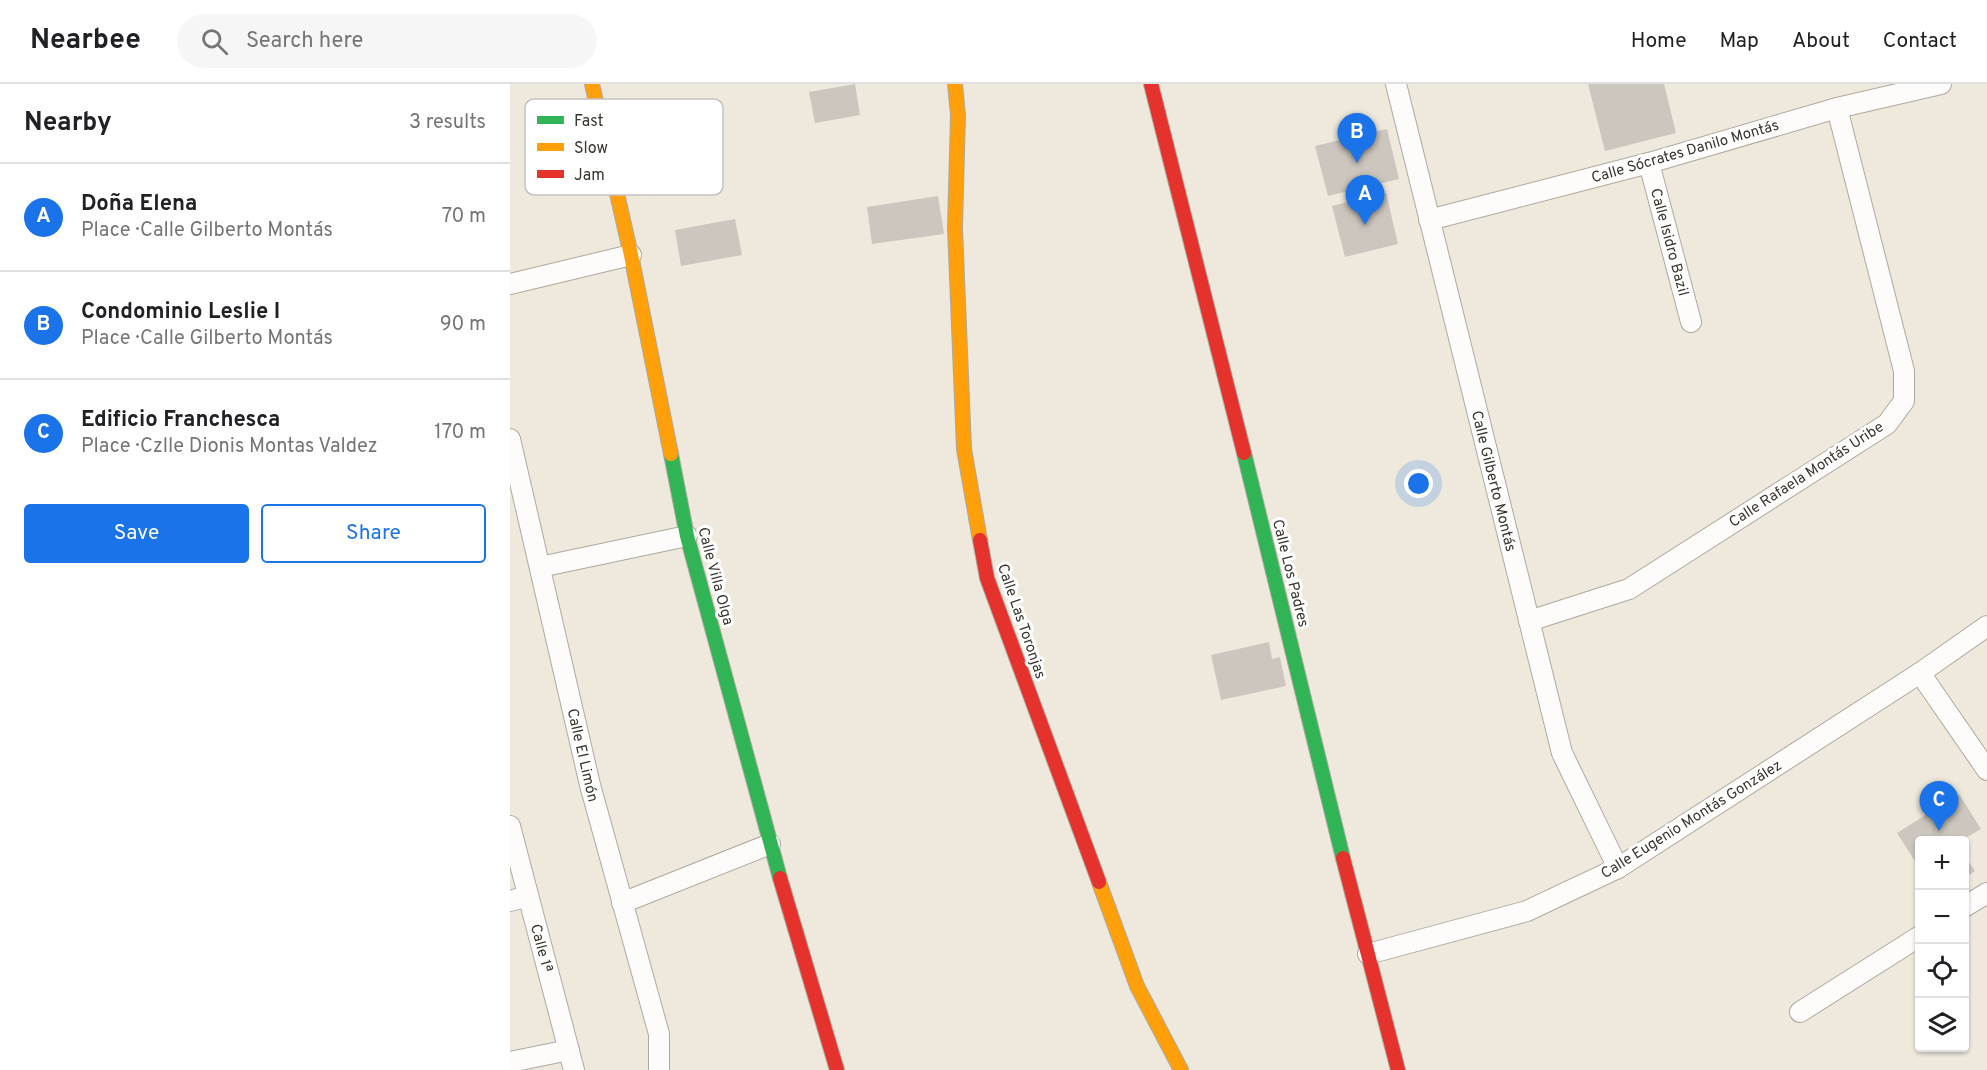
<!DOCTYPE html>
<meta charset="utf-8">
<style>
:root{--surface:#fff;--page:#f6f6f6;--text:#202124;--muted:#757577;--line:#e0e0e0;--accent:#1a73e8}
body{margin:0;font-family:Overpass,sans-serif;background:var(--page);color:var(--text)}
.controls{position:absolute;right:18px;bottom:18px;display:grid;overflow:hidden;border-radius:6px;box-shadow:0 2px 4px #0004}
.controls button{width:54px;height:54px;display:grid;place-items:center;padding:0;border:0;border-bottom:2px solid var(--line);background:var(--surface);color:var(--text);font:30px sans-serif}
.you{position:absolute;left:909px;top:400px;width:21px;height:21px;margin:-15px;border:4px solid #fff;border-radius:50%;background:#1a73e8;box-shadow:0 0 0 9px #1a73e833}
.badge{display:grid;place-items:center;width:39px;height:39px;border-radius:50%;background:var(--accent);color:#fff;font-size:20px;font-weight:700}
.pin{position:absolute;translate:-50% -50px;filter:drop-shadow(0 2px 3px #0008)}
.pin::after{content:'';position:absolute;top:32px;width:21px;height:18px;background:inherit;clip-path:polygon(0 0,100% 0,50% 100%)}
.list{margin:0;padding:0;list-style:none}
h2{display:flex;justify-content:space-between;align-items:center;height:78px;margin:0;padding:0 24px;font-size:26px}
h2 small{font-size:20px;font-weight:400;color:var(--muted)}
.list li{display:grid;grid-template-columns:39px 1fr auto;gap:18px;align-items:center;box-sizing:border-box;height:108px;padding:0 24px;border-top:2px solid var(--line)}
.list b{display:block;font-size:22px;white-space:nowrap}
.list p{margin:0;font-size:20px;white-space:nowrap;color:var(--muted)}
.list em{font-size:20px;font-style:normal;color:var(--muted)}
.actions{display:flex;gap:12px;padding:18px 24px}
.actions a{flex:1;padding:14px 0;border:2px solid var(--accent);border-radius:6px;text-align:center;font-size:21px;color:var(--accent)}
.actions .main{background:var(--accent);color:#fff}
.icon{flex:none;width:33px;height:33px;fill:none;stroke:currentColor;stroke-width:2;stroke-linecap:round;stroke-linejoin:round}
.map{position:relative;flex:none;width:1477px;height:986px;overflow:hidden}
header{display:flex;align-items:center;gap:36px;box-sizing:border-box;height:84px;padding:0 30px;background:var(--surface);border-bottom:2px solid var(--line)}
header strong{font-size:28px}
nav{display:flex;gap:33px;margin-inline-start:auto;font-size:21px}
.search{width:420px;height:54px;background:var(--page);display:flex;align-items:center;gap:15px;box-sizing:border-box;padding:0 21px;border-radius:33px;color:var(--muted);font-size:22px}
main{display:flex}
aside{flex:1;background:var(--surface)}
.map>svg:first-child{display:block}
.building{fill:#ccc6be}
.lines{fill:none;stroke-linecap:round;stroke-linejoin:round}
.street-casing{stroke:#aea99f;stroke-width:22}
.fast-casing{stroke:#aea99f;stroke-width:16}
.slow-casing{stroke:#aea99f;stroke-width:16}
.jam-casing{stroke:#aea99f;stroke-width:16}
.street{stroke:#fdfcfa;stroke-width:20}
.fast{stroke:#30b455;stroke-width:14}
.slow{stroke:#ff9f0a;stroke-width:14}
.jam{stroke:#e5322d;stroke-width:14}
.labels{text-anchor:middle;stroke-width:6;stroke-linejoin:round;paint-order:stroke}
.street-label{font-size:15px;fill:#39352d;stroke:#fff}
.key{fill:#fff;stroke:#c4c2c0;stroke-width:1.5}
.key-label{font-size:16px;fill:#39352d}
</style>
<header>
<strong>Nearbee</strong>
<div class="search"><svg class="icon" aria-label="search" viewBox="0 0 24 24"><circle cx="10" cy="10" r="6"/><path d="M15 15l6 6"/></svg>Search here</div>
<nav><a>Home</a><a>Map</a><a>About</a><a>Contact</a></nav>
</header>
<main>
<aside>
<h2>Nearby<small>3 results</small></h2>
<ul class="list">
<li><span class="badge">A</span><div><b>Doña Elena</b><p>Place · Calle Gilberto Montás</p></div><em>70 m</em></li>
<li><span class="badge">B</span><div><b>Condominio Leslie I</b><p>Place · Calle Gilberto Montás</p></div><em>90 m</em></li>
<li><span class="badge">C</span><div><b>Edificio Franchesca</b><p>Place · Czlle Dionis Montas Valdez</p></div><em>170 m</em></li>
</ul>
<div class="actions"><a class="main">Save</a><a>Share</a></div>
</aside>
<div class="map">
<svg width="1477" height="986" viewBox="0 0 1477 986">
<rect width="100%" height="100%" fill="#efe9dd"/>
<g class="building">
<polygon points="345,0 350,31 305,39 299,8"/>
<polygon points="1078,0 1154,0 1166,49 1095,67"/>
<polygon points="877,45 889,95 818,112 805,62"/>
<polygon points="876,109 888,160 835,173 822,122"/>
<polygon points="428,112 434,150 362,160 357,123"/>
<polygon points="225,135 232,171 171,182 165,146"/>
<polygon points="759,558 762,575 770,573 776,602 711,616 701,571"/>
<polygon points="1449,710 1471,745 1452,756 1410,756 1410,785 1387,749"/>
<polygon points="1454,771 1465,787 1454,794"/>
</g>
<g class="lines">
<defs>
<g id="street">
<polyline points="886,0 1052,669 1108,784"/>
<polyline points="1139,79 1181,238"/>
<polyline points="919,136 1139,79 1327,24 1431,0"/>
<polyline points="0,200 121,171"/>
<polyline points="0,355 80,701 149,950 149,986"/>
<polyline points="30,483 177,452"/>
<polyline points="1019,537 1119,505 1377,340 1394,317 1394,287 1327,24"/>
<polyline points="1410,589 1477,686"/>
<polyline points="0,742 64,986"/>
<polyline points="0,817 18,812"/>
<polyline points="112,819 260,760"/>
<polyline points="1454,823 1477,809"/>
<polyline points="858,870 1017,827 1108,784 1410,589 1477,542"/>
<polyline points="1290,928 1410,852"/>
<polyline points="0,978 59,966"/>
</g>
<g id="fast">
<polyline points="734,369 833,774"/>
<polyline points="161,370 177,452 270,794"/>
</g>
<g id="slow">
<polyline points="82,0 121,171 161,370"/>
<polyline points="445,0 448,31 445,144 454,365 470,456"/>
<polyline points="589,798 627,902 671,986"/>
</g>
<g id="jam">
<polyline points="641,0 734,369"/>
<polyline points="470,456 477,494 589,798"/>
<polyline points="833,774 888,986"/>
<polyline points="270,794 327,986"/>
</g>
</defs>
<use href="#street" class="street-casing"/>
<use href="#fast" class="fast-casing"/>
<use href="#slow" class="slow-casing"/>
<use href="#jam" class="jam-casing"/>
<use href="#street" class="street"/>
<use href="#fast" class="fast"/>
<use href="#slow" class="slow"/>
<use href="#jam" class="jam"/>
</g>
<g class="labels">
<g class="street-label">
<text transform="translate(1175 67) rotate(-16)" y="5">Calle Sócrates Danilo Montás</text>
<text transform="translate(1160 158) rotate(75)" y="5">Calle Isidro Bazil</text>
<text transform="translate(1296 390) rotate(-33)" y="5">Calle Rafaela Montás Uribe</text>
<text transform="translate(984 397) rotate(76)" y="5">Calle Gilberto Montás</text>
<text transform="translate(781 489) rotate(76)" y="5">Calle Los Padres</text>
<text transform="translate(206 492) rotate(75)" y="5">Calle Villa Olga</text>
<text transform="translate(512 537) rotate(71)" y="5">Calle Las Toronjas</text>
<text transform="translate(73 671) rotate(77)" y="5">Calle El Limón</text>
<text transform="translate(1181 735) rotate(-32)" y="5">Calle Eugenio Montás González</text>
<text transform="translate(32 864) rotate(75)" y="5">Calle 1ª</text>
</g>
</g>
<rect x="15" y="15" width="198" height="96" rx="9" class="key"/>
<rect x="27" y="32" width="27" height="8" fill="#30b455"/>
<rect x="27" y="59" width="27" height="8" fill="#ff9f0a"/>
<rect x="27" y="86" width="27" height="8" fill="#e5322d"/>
<g class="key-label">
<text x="64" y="42">Fast</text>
<text x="64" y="69">Slow</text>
<text x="64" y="96">Jam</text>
</g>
</svg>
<div class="controls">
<button>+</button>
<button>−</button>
<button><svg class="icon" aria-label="locate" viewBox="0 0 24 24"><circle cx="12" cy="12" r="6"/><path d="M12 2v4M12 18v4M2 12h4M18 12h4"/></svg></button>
<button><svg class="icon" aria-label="layers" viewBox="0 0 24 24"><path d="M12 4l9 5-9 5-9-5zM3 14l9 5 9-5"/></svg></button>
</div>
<div class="you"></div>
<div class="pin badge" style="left:855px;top:141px">A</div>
<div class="pin badge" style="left:847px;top:79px">B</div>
<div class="pin badge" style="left:1429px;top:747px">C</div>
</div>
</main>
